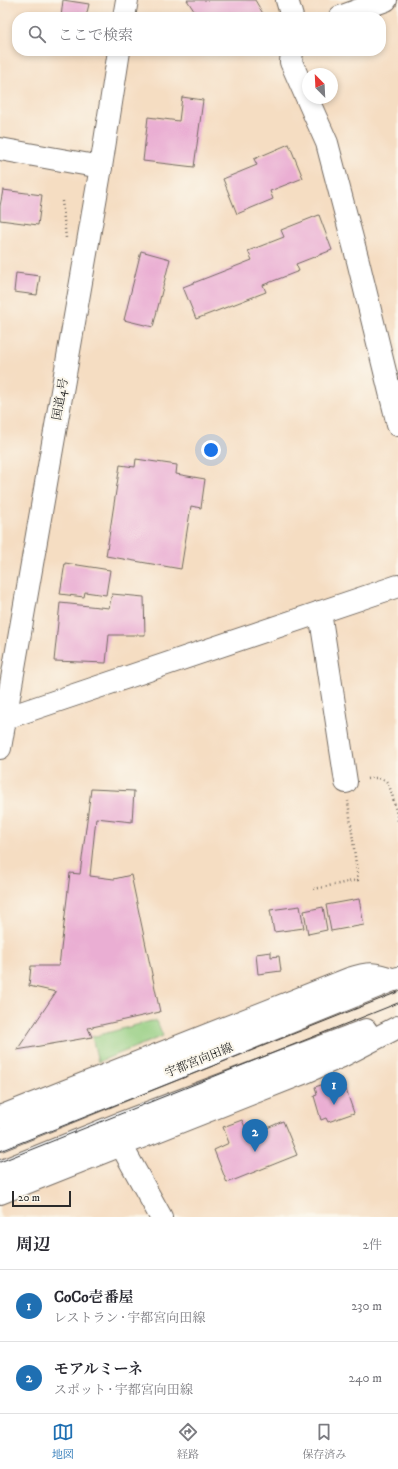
<!DOCTYPE html>
<html lang="ja">
<meta charset="utf-8">
<style>
:root{--surface:#fff;--page:#f7f7f7;--text:#2b2b33;--muted:#7c7c81;--line:#e1e1e2;--accent:#1f6fb2}
body{margin:0;font-family:"IM FELL DW Pica","Noto Serif JP",serif;background:var(--page);color:var(--text)}
.compass{position:absolute;left:302px;top:68px;width:36px;height:36px;border-radius:50%;background:var(--surface);box-shadow:0 2px 6px #0003;rotate:336deg}
.scale{position:absolute;left:12px;bottom:10px;width:59px;box-sizing:border-box;padding-left:4px;border:2px solid #2b2b2b;border-top:0;font-size:11px;line-height:14px;white-space:nowrap;color:#2b2b2b;-webkit-text-stroke:3px #fbf7ec;paint-order:stroke}
.you{position:absolute;left:211px;top:450px;width:14px;height:14px;margin:-10px;border:3px solid #fff;border-radius:50%;background:#1a73e8;box-shadow:0 0 0 6px #1a73e833}
.badge{display:grid;place-items:center;width:26px;height:26px;border-radius:50%;background:var(--accent);color:#fff;font-size:13px;font-weight:700}
.pin{position:absolute;translate:-50% -33px;filter:drop-shadow(0 1px 2px #0008)}
.pin::after{content:'';position:absolute;top:21px;width:14px;height:12px;background:inherit;clip-path:polygon(0 0,100% 0,50% 100%)}
.list{margin:0;padding:0;list-style:none}
h2{display:flex;justify-content:space-between;align-items:center;height:52px;margin:0;padding:0 16px;font-size:17px}
h2 small{font-size:13px;font-weight:400;color:var(--muted)}
.list li{display:grid;grid-template-columns:26px 1fr auto;gap:12px;align-items:center;box-sizing:border-box;height:72px;padding:0 16px;border-top:1px solid var(--line)}
.list b{display:block;font-size:15px;white-space:nowrap}
.list p{margin:0;font-size:13px;white-space:nowrap;color:var(--muted)}
.list em{font-size:13px;font-style:normal;color:var(--muted)}
.icon{flex:none;width:22px;height:22px;fill:none;stroke:currentColor;stroke-width:2;stroke-linecap:round;stroke-linejoin:round}
.map{position:relative;flex:none;width:398px;height:1217px;overflow:hidden}
.search{position:absolute;background:var(--surface);box-shadow:0 2px 6px #0003;left:12px;right:12px;top:12px;height:44px;display:flex;align-items:center;gap:10px;box-sizing:border-box;padding:0 14px;border-radius:16px;color:var(--muted);font-size:15px}
.sheet{height:196px;background:var(--surface)}
nav{display:flex;justify-content:space-around;align-items:center;box-sizing:border-box;height:56px;border-top:1px solid var(--line);background:var(--surface);font-size:11px;color:var(--muted)}
nav a{display:grid;justify-items:center;gap:2px}
nav .on{color:var(--accent)}
.map>svg:first-child{display:block}
.green{fill:#93cc7f;stroke:#5f7c55}
.building{fill:#eaaed3}
.lines{fill:none;stroke-linecap:round;stroke-linejoin:round}
.minor-casing{stroke:#726960;stroke-width:24}
.major-casing{stroke:#726960;stroke-width:24}
.highway-casing{stroke:#726960;stroke-width:24}
.path{stroke:#726960;stroke-width:2.5;stroke-dasharray:1 3;stroke-linecap:butt}
.minor{stroke:#fff;stroke-width:22}
.major{stroke:#fff;stroke-width:22}
.highway{stroke:#fff;stroke-width:22}
.tram{stroke:#2b2b2b;stroke-width:1}
.labels{text-anchor:middle;stroke-width:4;stroke-linejoin:round;paint-order:stroke}
.street-label{font-size:12px;fill:#2b2b2b;stroke:#fbf7ec}
</style>
<div class="map">
<svg width="398" height="1217" viewBox="0 0 398 1217">
<rect width="100%" height="100%" fill="#fbf7ec"/>
<filter id="ink" filterUnits="userSpaceOnUse"><feTurbulence type="fractalNoise" baseFrequency=".025" numOctaves="2"/><feDisplacementMap in="SourceGraphic" scale="8" xChannelSelector="R" yChannelSelector="G"/><feConvolveMatrix kernelMatrix="1 2 1 2 8 2 1 2 1" color-interpolation-filters="sRGB"/></filter>
<filter id="wash" filterUnits="userSpaceOnUse"><feTurbulence type="fractalNoise" baseFrequency=".012" numOctaves="4" result="noise"/><feDisplacementMap in="SourceGraphic" scale="16" xChannelSelector="R" yChannelSelector="G"/><feGaussianBlur stdDeviation="0.9" result="paint"/><feColorMatrix in="noise" values="0 0 0 0 0 0 0 0 0 0 0 0 0 0 0 0 0 1.4 0 .05"/><feComposite in="paint" operator="in"/></filter>
<g filter="url(#wash)">
<rect width="100%" height="100%" fill="#f5ddc2"/>
<polygon class="green" points="151,1021 157,1021 163,1036 98,1062 92,1037"/>
<g id="blocks">
<g class="building">
<polygon points="63,0 89,4 86,17 61,17"/>
<polygon points="187,0 255,0 265,17 198,17"/>
<polygon points="182,97 203,100 194,167 143,161 148,117 179,121"/>
<polygon points="289,144 303,178 270,191 273,199 237,214 223,179 257,165 254,159"/>
<polygon points="3,190 42,195 38,225 0,220 0,206"/>
<polygon points="319,215 332,250 296,264 299,271 263,285 266,292 196,319 183,287 252,260 248,251 284,237 281,230"/>
<polygon points="141,251 170,259 153,327 124,320"/>
<polygon points="16,273 40,276 37,295 14,292"/>
<polygon points="136,459 177,465 176,474 205,479 201,508 191,506 181,569 106,556 120,465 135,467"/>
<polygon points="65,563 110,570 106,595 85,592 84,597 60,594"/>
<polygon points="112,594 144,597 145,635 109,635 106,663 54,661 60,603 109,608"/>
<polygon points="91,789 134,791 132,822 96,818 90,876 114,879 131,875 160,1012 88,1028 92,1037 17,1050 56,992 29,986 31,966 59,966 70,873 80,874"/>
<polygon points="359,899 364,925 331,931 326,905"/>
<polygon points="300,906 304,928 274,932 270,910"/>
<polygon points="323,907 327,930 308,934 304,911"/>
<polygon points="271,952 271,957 279,956 281,971 258,974 256,954"/>
<polygon points="342,1078 354,1113 328,1122 326,1118 321,1120 314,1096 317,1095 315,1087"/>
<polygon points="242,1120 249,1136 283,1121 297,1155 227,1183 214,1150 229,1143 223,1127"/>
</g>
</g>
</g>
<g filter="url(#ink)">
<use href="#blocks" fill-opacity="0" stroke="#726960" stroke-width="1"/>
<g class="lines">
<defs>
<g id="minor">
<polyline points="287,0 292,17"/>
<polyline points="340,17 386,0"/>
<polyline points="292,51 291,62 327,143 358,261 398,425"/>
<polyline points="0,149 101,167"/>
<polyline points="320,612 346,782"/>
<polyline points="0,720 398,586"/>
<polyline points="121,1145 161,1217"/>
</g>
<g id="major">
<path d="M0 1117 349 979C370 972 374 973 395 980"/>
<polyline points="0,1140 398,978"/>
<polyline points="0,1172 119,1124 366,1030"/>
<polyline points="0,1193 308,1071 340,1057 398,1027"/>
</g>
<g id="highway">
<polyline points="124,17 127,0"/>
<polyline points="0,748 101,167 119,51"/>
</g>
</defs>
<use href="#minor" class="minor-casing"/>
<use href="#major" class="major-casing"/>
<use href="#highway" class="highway-casing"/>
<g class="path">
<polyline points="62,201 66,238"/>
<path d="M367 779C373 778 380 777 386 781 392 787 396 812 398 821"/>
<polyline points="314,889 358,880 348,801"/>
</g>
<use href="#minor" class="minor"/>
<use href="#major" class="major"/>
<use href="#highway" class="highway"/>
<g class="tram">
<polyline points="0,1151 398,992"/>
<polyline points="0,1162 398,1003"/>
</g>
</g>
</g>
<g class="labels">
<g class="street-label">
<text transform="translate(60 399) rotate(-80)" y="4">国道4号</text>
<text transform="translate(199 1060) rotate(-22)" y="4">宇都宮向田線</text>
</g>
</g>
</svg>
<svg class="compass" viewBox="-18 -18 36 36"><path d="M0-13l5 13h-10z" fill="#e53935"/><path d="M0 13l5-13h-10z" fill="#7c7c81"/></svg>
<div class="scale">20 m</div>
<div class="you"></div>
<div class="pin badge" style="left:334px;top:1105px">1</div>
<div class="pin badge" style="left:255px;top:1152px">2</div>
<div class="search"><svg class="icon" aria-label="search" viewBox="0 0 24 24"><circle cx="10" cy="10" r="6"/><path d="M15 15l6 6"/></svg>ここで検索</div>
</div>
<section class="sheet">
<h2>周辺<small>2件</small></h2>
<ul class="list">
<li><span class="badge">1</span><div><b>CoCo壱番屋</b><p>レストラン · 宇都宮向田線</p></div><em>230 m</em></li>
<li><span class="badge">2</span><div><b>モアルミーネ</b><p>スポット · 宇都宮向田線</p></div><em>240 m</em></li>
</ul>
</section>
<nav>
<a class="on"><svg class="icon" aria-label="map" viewBox="0 0 24 24"><path d="M3 6l6-2 6 2 6-2v14l-6 2-6-2-6 2zM9 4v14M15 6v14"/></svg>地図</a>
<a><svg class="icon" aria-label="directions" viewBox="0 0 24 24"><path d="M12 3l9 9-9 9-9-9zM9 14v-3h6M13 9l2 2-2 2"/></svg>経路</a>
<a><svg class="icon" aria-label="saved" viewBox="0 0 24 24"><path d="M7 4h10v16l-5-4-5 4z"/></svg>保存済み</a>
</nav>
